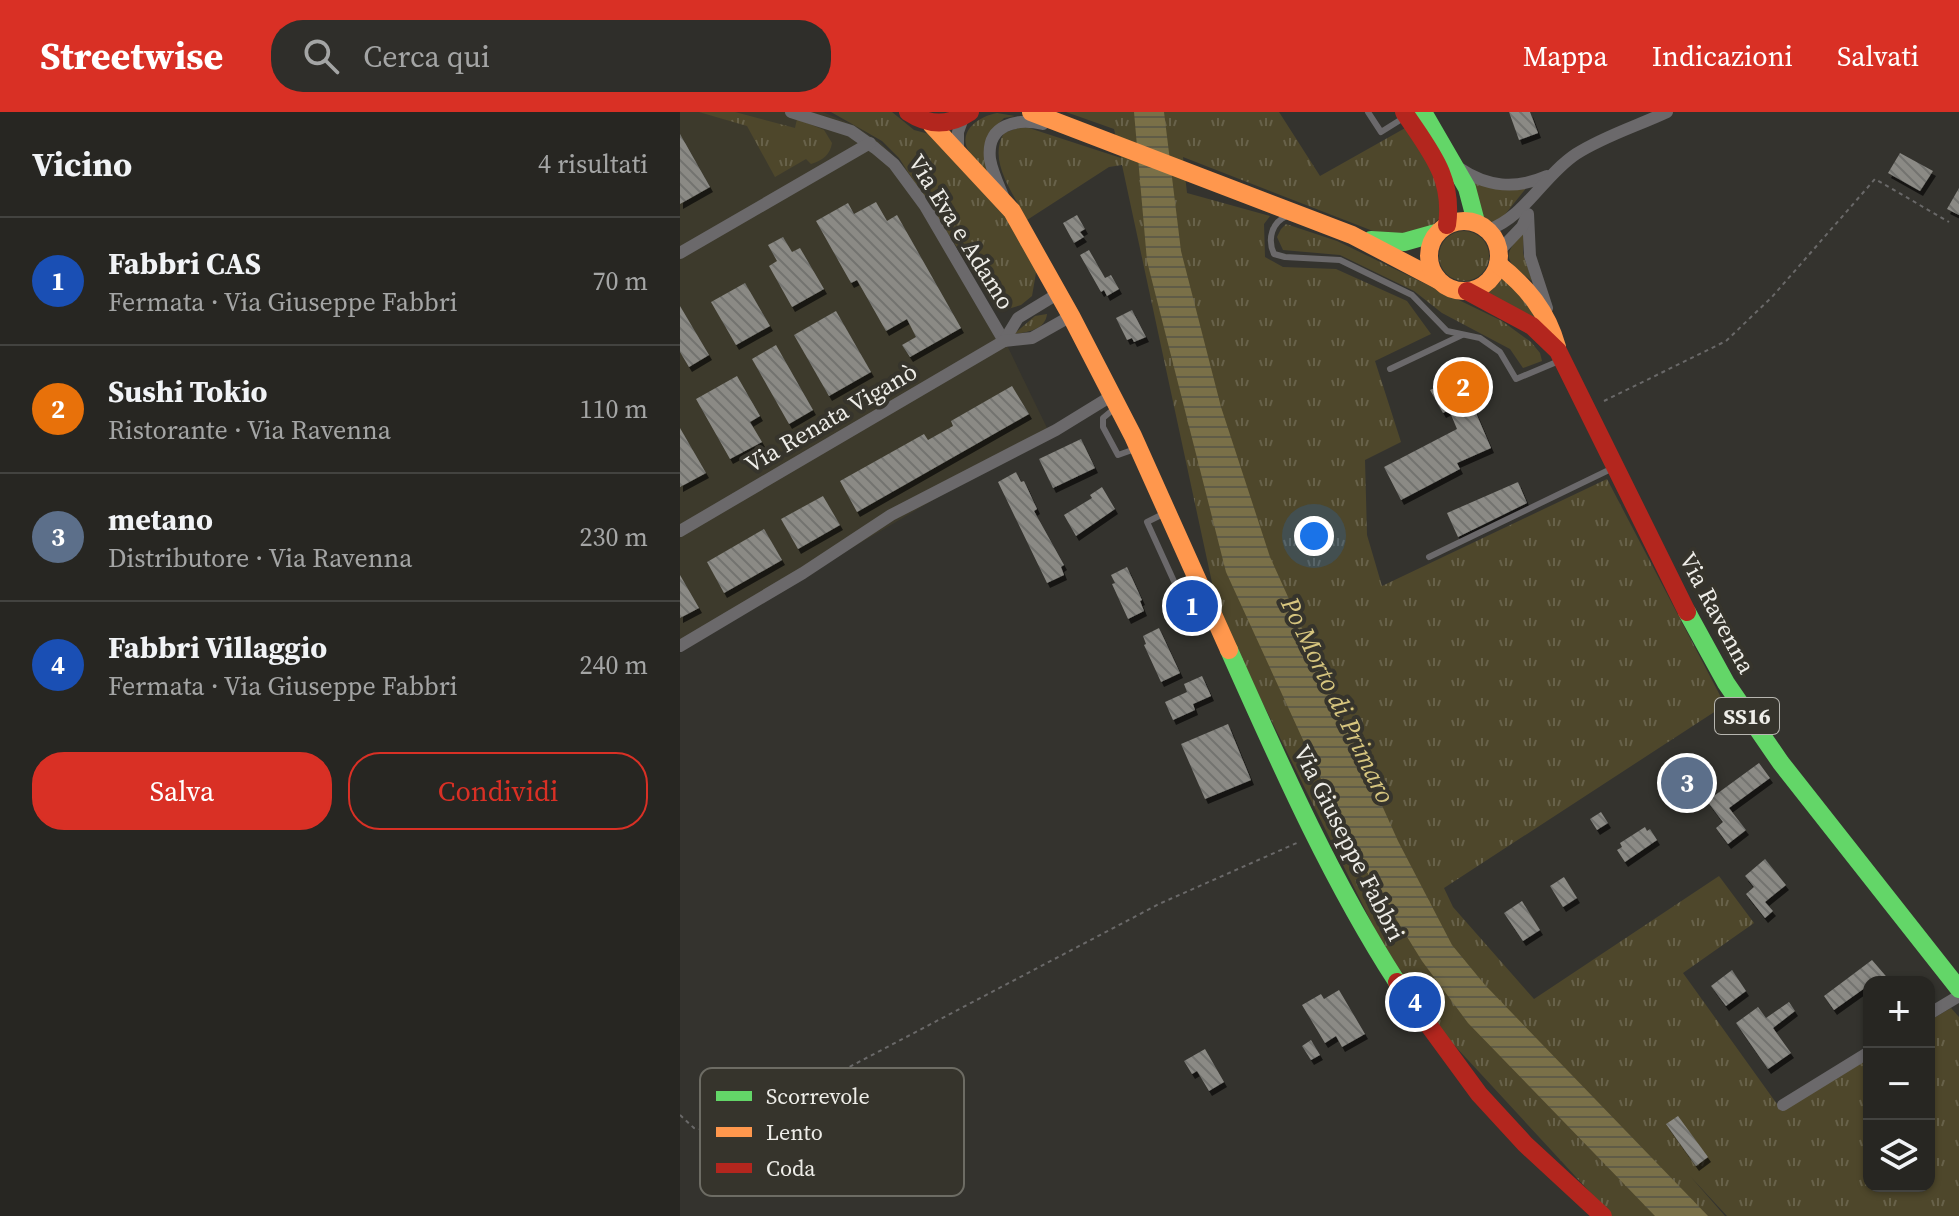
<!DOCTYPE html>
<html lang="it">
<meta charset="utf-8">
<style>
:root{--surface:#272622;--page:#2f2e2a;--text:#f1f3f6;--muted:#a4a5a5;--line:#434340;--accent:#d93025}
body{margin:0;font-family:"Source Serif 4",serif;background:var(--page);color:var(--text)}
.controls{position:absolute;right:24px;bottom:24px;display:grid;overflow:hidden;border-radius:16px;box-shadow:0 2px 6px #0004}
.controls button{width:72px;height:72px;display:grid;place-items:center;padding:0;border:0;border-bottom:2px solid var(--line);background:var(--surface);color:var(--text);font:40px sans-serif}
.you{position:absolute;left:634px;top:424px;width:28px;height:28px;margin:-20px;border:6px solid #fff;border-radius:50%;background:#1a73e8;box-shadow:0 0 0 12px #1a73e833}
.badge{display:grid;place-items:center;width:52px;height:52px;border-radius:50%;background:var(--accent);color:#fff;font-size:26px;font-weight:700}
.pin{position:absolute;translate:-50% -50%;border:4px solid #fff;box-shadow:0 2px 8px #0006}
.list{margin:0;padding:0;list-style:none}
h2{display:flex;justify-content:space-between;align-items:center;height:104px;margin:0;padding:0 32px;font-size:34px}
h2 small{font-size:26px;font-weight:400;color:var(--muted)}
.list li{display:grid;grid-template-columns:52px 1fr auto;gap:24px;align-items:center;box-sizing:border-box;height:128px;padding:0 32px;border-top:2px solid var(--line)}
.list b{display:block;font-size:30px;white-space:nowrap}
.list p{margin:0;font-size:26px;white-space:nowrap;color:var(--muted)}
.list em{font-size:26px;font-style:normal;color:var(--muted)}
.actions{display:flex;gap:16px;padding:24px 32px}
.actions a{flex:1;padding:18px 0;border:2px solid var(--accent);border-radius:32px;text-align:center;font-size:28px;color:var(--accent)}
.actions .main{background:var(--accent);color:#fff}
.icon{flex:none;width:44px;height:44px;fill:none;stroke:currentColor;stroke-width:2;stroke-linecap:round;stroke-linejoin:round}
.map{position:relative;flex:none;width:1279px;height:1104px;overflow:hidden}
header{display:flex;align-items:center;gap:48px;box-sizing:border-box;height:112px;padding:0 40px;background:var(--accent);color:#fff}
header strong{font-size:38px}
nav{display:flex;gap:44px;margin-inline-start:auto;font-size:28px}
.search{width:560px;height:72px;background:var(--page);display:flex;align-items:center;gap:20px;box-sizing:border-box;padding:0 28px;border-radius:32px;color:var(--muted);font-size:30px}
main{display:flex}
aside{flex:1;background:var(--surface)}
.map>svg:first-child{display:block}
.built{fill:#3d3a2c}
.grass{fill:url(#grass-tufts)}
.water{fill:url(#water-rules)}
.building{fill:url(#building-back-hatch);filter:url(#shadow)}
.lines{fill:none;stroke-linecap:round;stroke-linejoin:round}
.path{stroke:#6a6969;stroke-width:2;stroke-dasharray:4 4;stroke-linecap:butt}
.lane{stroke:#6b696b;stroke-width:6}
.street{stroke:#6b696b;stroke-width:12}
.fast{stroke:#63d668;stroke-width:18}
.slow{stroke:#ff974d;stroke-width:18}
.jam{stroke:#b3261e;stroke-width:18}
.labels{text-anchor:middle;stroke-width:8;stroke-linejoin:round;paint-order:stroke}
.shield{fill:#36342c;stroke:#b7b6b0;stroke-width:2}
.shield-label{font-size:22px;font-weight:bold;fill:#eeede8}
.street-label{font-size:24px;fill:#eeede8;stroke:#36342c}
.water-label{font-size:26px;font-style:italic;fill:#d7c67f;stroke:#36342c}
.key{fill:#36342c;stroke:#6d6c64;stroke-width:2}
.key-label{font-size:22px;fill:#eeede8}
</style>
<header>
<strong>Streetwise</strong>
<div class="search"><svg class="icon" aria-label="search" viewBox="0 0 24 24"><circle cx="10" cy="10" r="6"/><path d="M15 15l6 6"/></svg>Cerca qui</div>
<nav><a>Mappa</a><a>Indicazioni</a><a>Salvati</a></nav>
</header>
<main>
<aside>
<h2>Vicino<small>4 risultati</small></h2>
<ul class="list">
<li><span class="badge" style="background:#1a4fb4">1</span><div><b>Fabbri CAS</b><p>Fermata · Via Giuseppe Fabbri</p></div><em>70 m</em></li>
<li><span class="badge" style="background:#e8710a">2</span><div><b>Sushi Tokio</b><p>Ristorante · Via Ravenna</p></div><em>110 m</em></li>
<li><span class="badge" style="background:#5c6f8a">3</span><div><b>metano</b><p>Distributore · Via Ravenna</p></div><em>230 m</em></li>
<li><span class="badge" style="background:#1a4fb4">4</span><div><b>Fabbri Villaggio</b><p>Fermata · Via Giuseppe Fabbri</p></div><em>240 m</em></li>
</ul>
<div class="actions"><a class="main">Salva</a><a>Condividi</a></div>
</aside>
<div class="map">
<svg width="1279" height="1104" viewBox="0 0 1279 1104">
<defs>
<pattern id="grass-tufts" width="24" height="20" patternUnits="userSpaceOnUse" patternTransform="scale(2)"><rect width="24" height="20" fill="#4e472b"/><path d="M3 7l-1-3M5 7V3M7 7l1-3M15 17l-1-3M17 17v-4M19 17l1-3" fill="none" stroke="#68624a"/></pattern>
<pattern id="water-rules" width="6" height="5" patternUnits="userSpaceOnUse" patternTransform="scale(2)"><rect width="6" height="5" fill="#7a7048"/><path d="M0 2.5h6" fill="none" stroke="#605c47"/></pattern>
<pattern id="building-back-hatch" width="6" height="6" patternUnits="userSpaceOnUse" patternTransform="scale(2)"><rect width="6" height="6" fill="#8b8a85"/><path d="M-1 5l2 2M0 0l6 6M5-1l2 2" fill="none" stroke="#73736f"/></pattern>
<filter id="shadow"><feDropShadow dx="3" dy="5" stdDeviation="0" flood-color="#0009"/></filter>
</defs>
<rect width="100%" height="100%" fill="#34332e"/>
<polygon class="built" points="0,0 143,0 176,14 201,31 226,56 305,188 369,320 0,537"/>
<g class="grass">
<path d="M19 0H55L115 16 117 7 144 18 152 31C150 43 143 48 131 52L126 47 95 65 67 14Z"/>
<polygon points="151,0 212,0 234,18 253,23 278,54 310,83 332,112 357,155 352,184 341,193 328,197 312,189 219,46 202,29"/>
<path d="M386 0H599L640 64 727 15 761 67 762 103C742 127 722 127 693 119L503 45 507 81 590 104 584 112 585 145 603 155 656 157 727 189 751 222 695 249 721 330 685 348 687 423 702 474 927 367 1045 593 764 776 773 795 854 887 1039 764 1074 811 1003 861 1102 999 1189 946V1074H1249V909L1271 896 1279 905V1104H1047L1010 1064 1045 1104H932L727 882 539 503 442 53 429 55 347 108C334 82 307 49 324 21L341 15 349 16 441 46 434 17Z"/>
<path d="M317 1 335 4 324 6 311 19V64C304 56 292 47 288 38 278 18 300 4 317 1Z"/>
<polygon points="789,69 847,75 819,110 807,110 802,106"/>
<polygon points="606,112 657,129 822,209 851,230 860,241 862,249 843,256 830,237 762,201 734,179 660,143 603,138 597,125 601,117"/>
<circle cx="784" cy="144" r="25"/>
<path d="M844 120 843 141 852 169C827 149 819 146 844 120Z"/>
<polygon points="822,164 849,190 869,224 807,180 820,170"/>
<path d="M367 202C365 218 348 220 334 222L355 204Z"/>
</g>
<polygon class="water" points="454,0 484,0 501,139 541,295 590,445 718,729 772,833 805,873 1028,1104 975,1104 788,911 742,849 674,739 546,460 467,149"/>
<g class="building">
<polygon points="829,0 850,0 858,21 839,28"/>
<polygon points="0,22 30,75 0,92"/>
<polygon points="1220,41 1253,59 1240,79 1208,61"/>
<polygon points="1279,76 1279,103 1267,97"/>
<polygon points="196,90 207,109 217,103 281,216 230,245 222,233 236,225 227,207 206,219 177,168 171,171 136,109 168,91 174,102"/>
<polygon points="397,103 405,117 400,120 404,125 394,131 383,111"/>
<polygon points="103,125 112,140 120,136 144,177 112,195 89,154 97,149 88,133"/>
<polygon points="409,138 425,166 431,163 439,177 427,184 424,178 421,180 400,143"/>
<polygon points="65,171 90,214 56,233 31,190"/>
<polygon points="0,194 29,243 9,255 0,240"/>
<polygon points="452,198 466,225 454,230 452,226 447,228 436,206"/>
<polygon points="156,199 191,260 149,284 114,223"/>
<polygon points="96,233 133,298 109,312 72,247"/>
<polygon points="790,252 805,279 790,287 811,336 777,351 780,357 721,388 704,355 777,317 769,298 763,301 750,278 761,273 758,269"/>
<polygon points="57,264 80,304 70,310 82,330 50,347 16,287"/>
<polygon points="332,274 349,302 177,400 160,369 244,322 248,328 273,314 271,309"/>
<polygon points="0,316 26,361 0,375"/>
<polygon points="401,327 415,356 373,376 359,347"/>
<polygon points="336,360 341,370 344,369 357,397 354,399 384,453 381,455 384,463 367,471 318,370"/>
<polygon points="838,370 847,391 778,425 767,401"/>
<polygon points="422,375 435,397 396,424 384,403 412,386 410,383"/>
<polygon points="143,384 160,413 118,437 101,407"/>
<polygon points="84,417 102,448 44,481 27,450"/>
<polygon points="447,455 462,488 460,489 464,499 448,507 432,472 435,471 431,463"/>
<polygon points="0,463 19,496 0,506"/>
<polygon points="479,516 500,561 481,570 464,533 466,532 463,524"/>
<polygon points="522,564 531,584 513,592 515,598 493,608 485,590 507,580 504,572"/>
<polygon points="548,612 571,668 525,687 501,632"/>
<polygon points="1079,651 1090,666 1049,696 1066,718 1048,732 1036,716 1043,710 1027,689"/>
<polygon points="921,700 928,711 917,718 910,707"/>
<polygon points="965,715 967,719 970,717 977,728 945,750 937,738 942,735 940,731"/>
<polygon points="1085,747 1106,773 1085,790 1093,799 1085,806 1066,782 1074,775 1065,764"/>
<polygon points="884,765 897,786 883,795 870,774"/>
<polygon points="842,789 860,818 843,829 824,801"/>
<polygon points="1192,848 1211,870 1189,870 1189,873 1154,898 1144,884"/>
<polygon points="1052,858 1066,879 1046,894 1031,874"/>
<polygon points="659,878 685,922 662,935 656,924 645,931 622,893 641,882 644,887"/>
<polygon points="1109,890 1115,899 1093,916 1111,941 1088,957 1056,911 1078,895 1086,906"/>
<polygon points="631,928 640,943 631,948 622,934"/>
<polygon points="525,937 544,970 529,979 517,959 512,962 504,949"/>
<polygon points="998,1004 1028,1045 1016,1054 986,1012"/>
</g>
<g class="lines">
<g class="path">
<polyline points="924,289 1046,229 1092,185 1195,67 1269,110"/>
<polyline points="0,1003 14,1016 42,1022 479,792 619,730"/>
</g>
<g class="lane">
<polyline points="688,0 701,20 725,5"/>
<path d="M607 104C592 110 587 127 594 142L605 145 660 148 732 183 767 219 800 226 820 240 836 267 879 249"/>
<polyline points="710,257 782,223"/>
<polyline points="435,296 423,306 423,315 438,343 455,337"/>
<polyline points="483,402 467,410 513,511 531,502"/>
<polyline points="749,445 933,356"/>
</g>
<g class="street">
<polyline points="111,0 171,19 195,36 214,52 245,94 324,229"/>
<polyline points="278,39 278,20 283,6"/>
<path d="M779 56C807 75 835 78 867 64"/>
<path d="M323 84C318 72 312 59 310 47 306 12 337 6 363 12"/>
<polyline points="848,102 850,144 867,196"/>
<path d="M808 118C845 105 863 64 896 42 924 24 957 14 987 0"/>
<polyline points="819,139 842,115 847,104"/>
<polyline points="0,141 190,31"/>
<polyline points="324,229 338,206 379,181"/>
<polyline points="0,419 324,229 352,226 391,204"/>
<polyline points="0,534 123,461 211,403 376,318 433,283"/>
<polyline points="1249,902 1279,884"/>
<polyline points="1103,993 1189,940"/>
</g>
<g class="fast">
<polyline points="743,0 787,76 796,110"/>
<polyline points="691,128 724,130 756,121"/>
<polyline points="1007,500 1046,571 1101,651 1279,877"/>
<path d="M549 538C600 652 650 766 717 870"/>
</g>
<g class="slow">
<polyline points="351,0 672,123 758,168"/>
<polyline points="251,12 332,99 391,204 453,324 549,538"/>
<circle cx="784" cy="144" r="35"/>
<path d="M818 152C847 175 867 199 877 235"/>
</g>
<g class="jam">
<path d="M228 0C249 14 269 14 290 0"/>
<path d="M724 0C749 38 774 65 767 113"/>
<polyline points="787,179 852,214 878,239 1007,500"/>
<polyline points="717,870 799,982 845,1032 923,1104"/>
</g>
</g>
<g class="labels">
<rect class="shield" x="1035" y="586" width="64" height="36" rx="6"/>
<g class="shield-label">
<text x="1067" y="612">SS16</text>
</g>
<g class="street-label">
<text transform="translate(281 120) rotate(58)" y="8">Via Eva e Adamo</text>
<text transform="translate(151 306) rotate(-30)" y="8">Via Renata Viganò</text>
<text transform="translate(1037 501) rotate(62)" y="8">Via Ravenna</text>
<text transform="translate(669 731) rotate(63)" y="8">Via Giuseppe Fabbri</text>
</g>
<g class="water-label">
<text transform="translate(658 588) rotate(64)" y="9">Po Morto di Primaro</text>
</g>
</g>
<rect x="20" y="956" width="264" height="128" rx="12" class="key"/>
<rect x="36" y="979" width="36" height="10" fill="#63d668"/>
<rect x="36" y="1015" width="36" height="10" fill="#ff974d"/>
<rect x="36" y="1051" width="36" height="10" fill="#b3261e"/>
<g class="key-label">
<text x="86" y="992">Scorrevole</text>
<text x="86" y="1028">Lento</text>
<text x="86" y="1064">Coda</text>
</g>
</svg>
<div class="controls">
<button>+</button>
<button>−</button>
<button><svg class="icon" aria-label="layers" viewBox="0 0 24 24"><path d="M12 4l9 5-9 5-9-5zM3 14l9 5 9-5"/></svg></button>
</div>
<div class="you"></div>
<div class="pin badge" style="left:512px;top:494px;background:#1a4fb4">1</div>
<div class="pin badge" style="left:783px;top:275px;background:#e8710a">2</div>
<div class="pin badge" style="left:1007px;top:671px;background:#5c6f8a">3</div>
<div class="pin badge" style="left:735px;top:890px;background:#1a4fb4">4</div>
</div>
</main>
